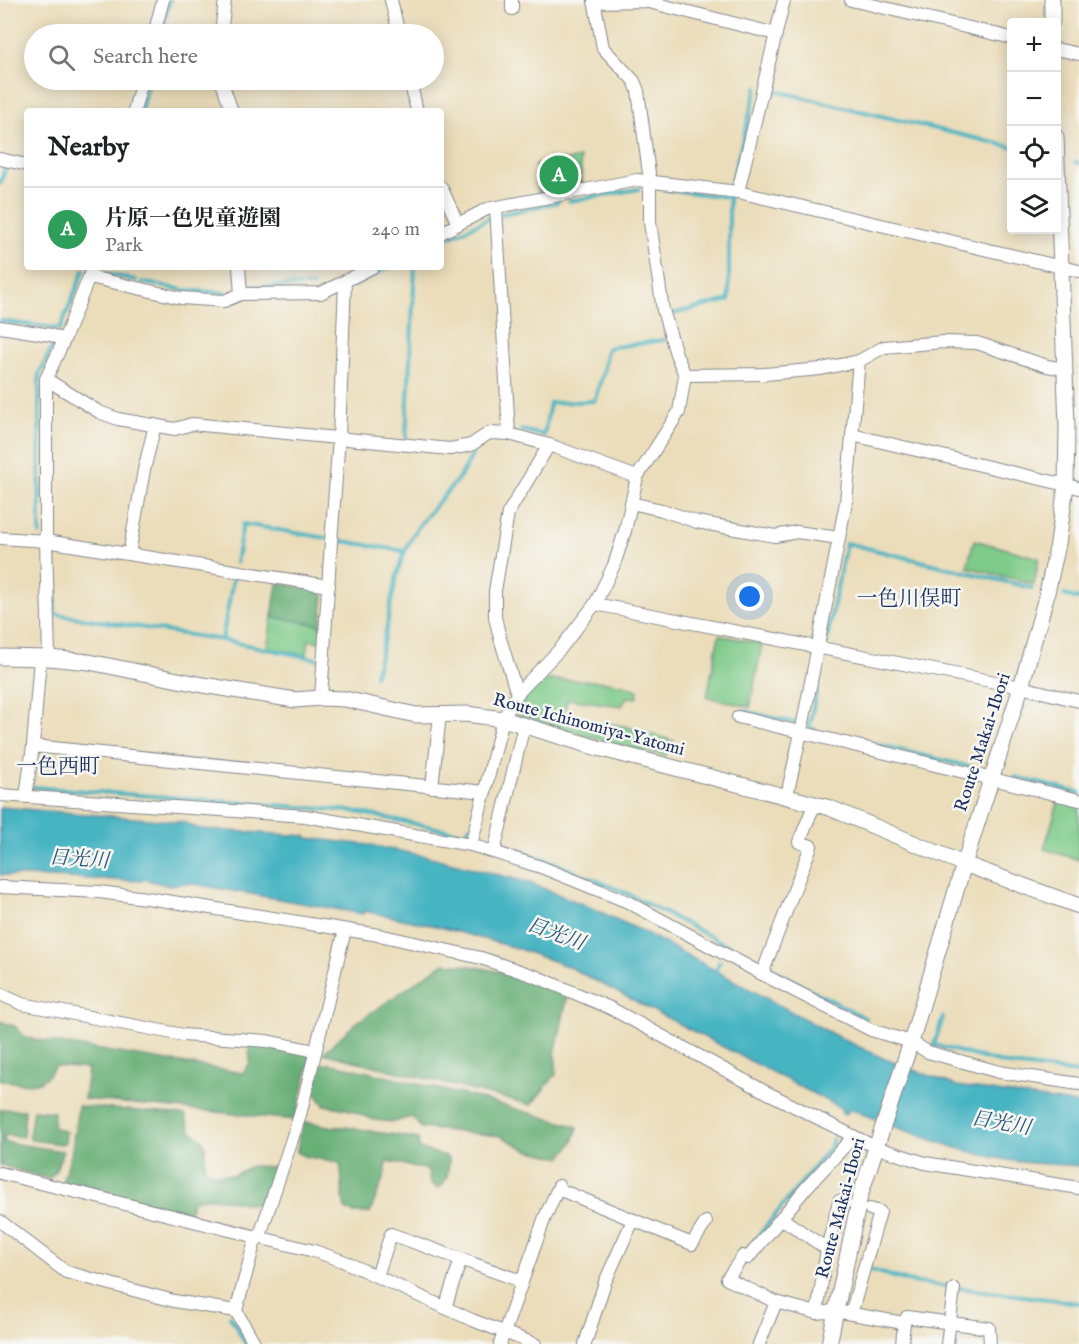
<!DOCTYPE html>
<meta charset="utf-8">
<style>
:root{--surface:#fff;--page:#f6f6f6;--text:#202124;--muted:#757577;--line:#e0e0e0;--accent:#c8321e}
body{margin:0;font-family:"IM FELL English","Noto Serif JP",serif;background:var(--page);color:var(--text)}
.controls{position:absolute;right:18px;top:18px;display:grid;overflow:hidden;border-radius:6px;box-shadow:0 3px 15px #0003}
.controls button{width:54px;height:54px;display:grid;place-items:center;padding:0;border:0;border-bottom:2px solid var(--line);background:var(--surface);color:var(--text);font:30px sans-serif}
.you{position:absolute;left:750px;top:597px;width:21px;height:21px;margin:-15px;border:4px solid #fff;border-radius:50%;background:#1a73e8;box-shadow:0 0 0 9px #1a73e833}
.badge{display:grid;place-items:center;width:39px;height:39px;border-radius:50%;background:var(--accent);color:#fff;font-size:20px;font-weight:700}
.pin{position:absolute;translate:-50% -50%;border:3px solid #fff;box-shadow:0 2px 6px #0006}
.list{margin:0;padding:0;list-style:none}
h2{display:flex;justify-content:space-between;align-items:center;height:78px;margin:0;padding:0 24px;font-size:26px}
h2 small{font-size:20px;font-weight:400;color:var(--muted)}
.list li{display:grid;grid-template-columns:39px 1fr auto;gap:18px;align-items:center;box-sizing:border-box;height:84px;padding:0 24px;border-top:2px solid var(--line)}
.list b{display:block;font-size:22px;white-space:nowrap}
.list p{margin:0;font-size:20px;white-space:nowrap;color:var(--muted)}
.list em{font-size:20px;font-style:normal;color:var(--muted)}
.icon{flex:none;width:33px;height:33px;fill:none;stroke:currentColor;stroke-width:2;stroke-linecap:round;stroke-linejoin:round}
.map{position:relative;flex:none;width:1079px;height:1344px;overflow:hidden}
.search{position:absolute;background:var(--surface);box-shadow:0 3px 15px #0003;left:24px;top:24px;width:420px;height:66px;display:flex;align-items:center;gap:15px;box-sizing:border-box;padding:0 21px;border-radius:33px;color:var(--muted);font-size:22px}
.panel{position:absolute;background:var(--surface);box-shadow:0 3px 15px #0003;left:24px;top:108px;width:420px;height:162px;border-radius:6px}
.map>svg:first-child{display:block}
.green{fill:#7fcb8a;stroke:#4d7d74;stroke-width:1.5}
.forest{fill:#67af76;stroke:#416f6a;stroke-width:1.5}
.water{fill:#46b4c2;stroke:#307290;stroke-width:1.5}
.lines{fill:none;stroke-linecap:round;stroke-linejoin:round}
.stream{stroke:#46b4c2;stroke-width:4}
.minor-casing{stroke:#83868c;stroke-width:14}
.major-casing{stroke:#83868c;stroke-width:17}
.minor{stroke:#fff;stroke-width:12}
.major{stroke:#fff;stroke-width:15}
.labels{text-anchor:middle;stroke-width:5;stroke-linejoin:round;paint-order:stroke}
.street-label{font-size:18px;fill:#1b2f5e;stroke:#f6f6f2}
.water-label{font-size:20px;font-style:italic;fill:#28577c;stroke:#f6f6f2}
.quarter-label{font-size:21px;fill:#1b2f5e;stroke:#f6f6f2}
</style>
<div class="map">
<svg width="1079" height="1344" viewBox="0 0 1079 1344">
<rect width="100%" height="100%" fill="#f6f6f2"/>
<filter id="ink" filterUnits="userSpaceOnUse"><feTurbulence type="fractalNoise" baseFrequency=".0167" numOctaves="2"/><feDisplacementMap in="SourceGraphic" scale="12" xChannelSelector="R" yChannelSelector="G"/><feConvolveMatrix kernelMatrix="1 2 1 2 8 2 1 2 1" color-interpolation-filters="sRGB"/></filter>
<filter id="wash" filterUnits="userSpaceOnUse"><feTurbulence type="fractalNoise" baseFrequency=".008" numOctaves="4" result="noise"/><feDisplacementMap in="SourceGraphic" scale="24" xChannelSelector="R" yChannelSelector="G"/><feGaussianBlur stdDeviation="1.35" result="paint"/><feColorMatrix in="noise" values="0 0 0 0 0 0 0 0 0 0 0 0 0 0 0 0 0 1.4 0 .05"/><feComposite in="paint" operator="in"/></filter>
<g filter="url(#wash)">
<rect width="100%" height="100%" fill="#ebddba"/>
<g class="green">
<polygon points="580,158 582,184 539,193 535,165"/>
<polygon points="974,540 1039,558 1034,584 967,567"/>
<polygon points="272,617 321,625 320,642 309,640 307,655 267,648"/>
<polygon points="719,635 762,644 750,707 707,697"/>
<path d="M546 680C568 680 622 679 638 691L637 698 627 697 622 706 568 699 563 716 590 721V725L601 729 605 723 624 726 674 741 665 756 632 749 516 714 522 696Z"/>
<polygon points="1059,800 1079,805 1079,860 1044,849"/>
</g>
<g class="forest">
<polygon points="277,583 317,590 324,596 321,625 272,617"/>
<path d="M444 963C487 967 526 976 565 992L567 999 555 1054 557 1073 531 1105 323 1053 356 1023Z"/>
<path d="M0 1021 16 1027 26 1038 243 1073 250 1063 249 1043 312 1053 295 1120 84 1099 88 1069 55 1066C39 1092 25 1083 0 1080Z"/>
<polygon points="320,1064 333,1064 478,1098 578,1127 573,1142 561,1158 527,1150 501,1136 421,1128 412,1117 394,1122 374,1120 347,1109 324,1105 312,1088 315,1075"/>
<path d="M78 1106 185 1115 191 1131 203 1140 205 1146V1169L215 1174 234 1175 251 1166 277 1167 267 1205C243 1206 216 1193 193 1200L189 1213 64 1184 63 1178 71 1156Z"/>
<polygon points="0,1109 25,1110 23,1137 5,1135 4,1142 63,1151 55,1172 49,1179 0,1165"/>
<polygon points="33,1110 54,1112 53,1127 66,1132 65,1142 62,1144 31,1140 29,1136"/>
<path d="M305 1122 334 1127H346L418 1139 419 1149 446 1156 449 1161 447 1177 442 1186 437 1188 430 1183 429 1174 426 1169C413 1168 413 1167 402 1164 397 1162 392 1163 387 1161L386 1171 370 1213H354L345 1209C341 1194 343 1179 340 1163L304 1156 297 1152 299 1136Z"/>
</g>
<path class="water" d="M0 807 184 822 199 829 306 836 307 838 369 845 430 857 530 883 587 906 646 933 838 1037 885 1059 957 1086 1079 1104V1166C1057 1164 1035 1164 1014 1161 958 1152 903 1130 850 1109L846 1115 842 1114 841 1108 567 966 516 948 440 927 364 911 363 914 188 883 167 885 143 879 142 881 0 875Z"/>
<g class="lines">
<g class="stream">
<polyline points="161,34 170,0"/>
<polyline points="768,89 1012,147"/>
<polyline points="141,111 149,80"/>
<polyline points="1075,162 1079,163"/>
<polyline points="0,184 6,166"/>
<polyline points="731,184 757,87"/>
<polyline points="668,190 729,197 729,300 672,314"/>
<polyline points="569,201 639,189"/>
<polyline points="502,214 558,202"/>
<polyline points="441,241 492,217"/>
<polyline points="99,267 98,272 136,280"/>
<polyline points="142,282 157,285"/>
<polyline points="304,285 313,286"/>
<polyline points="161,286 184,290 225,293"/>
<polyline points="353,286 390,267"/>
<polyline points="247,287 299,286"/>
<polyline points="331,297 340,292"/>
<polyline points="0,321 60,329 84,270"/>
<polyline points="521,430 544,435 550,403 594,401 603,374 607,348 664,340"/>
<polyline points="406,438 415,267"/>
<polyline points="40,534 39,374 54,344"/>
<polyline points="336,540 404,551"/>
<polyline points="54,549 55,614 222,640 317,659"/>
<polyline points="236,563 243,524 326,538"/>
<polyline points="1064,595 1079,599"/>
<polyline points="222,640 233,579"/>
<polyline points="826,643 846,543 1032,588"/>
<path d="M375 675C379 660 383 645 386 630 392 599 396 565 412 537 429 506 461 485 473 452"/>
<polyline points="744,711 796,723"/>
<polyline points="816,730 809,727 824,655"/>
<polyline points="846,737 971,767"/>
<polyline points="1015,777 1079,793"/>
<polyline points="32,787 352,811 466,834 470,826"/>
<polyline points="500,844 555,863 624,892 760,962"/>
<polyline points="770,968 865,1018"/>
<polyline points="714,974 720,961"/>
<polyline points="943,1017 934,1045 1010,1065 1079,1073"/>
<polyline points="780,1228 819,1251"/>
<polyline points="747,1250 831,1146 833,1139"/>
<polyline points="868,1269 911,1282 1079,1303"/>
<polyline points="230,1316 246,1344"/>
</g>
</g>
</g>
<g filter="url(#ink)">
<g class="lines">
<defs>
<g id="minor">
<polyline points="391,0 399,34"/>
<polyline points="512,0 512,9"/>
<polyline points="851,0 1012,38"/>
<polyline points="594,2 645,1 776,34"/>
<polyline points="154,34 163,0"/>
<polyline points="221,34 225,0"/>
<polyline points="1056,49 1079,54"/>
<polyline points="221,80 232,111"/>
<polyline points="410,80 417,111"/>
<polyline points="134,111 142,80"/>
<polyline points="0,159 27,165"/>
<polyline points="441,187 458,224"/>
<polyline points="738,192 784,0"/>
<polyline points="496,207 509,434"/>
<polyline points="441,233 487,209 637,180 738,192 1079,271"/>
<polyline points="239,267 241,294"/>
<polyline points="90,277 181,298 224,301 241,294 321,293 373,267"/>
<polyline points="0,327 51,335 64,340"/>
<polyline points="685,375 765,374 821,369 859,361 884,347 943,342 977,343 1047,366 1066,369"/>
<polyline points="46,379 99,412 118,419 175,429 192,424 450,449 471,445 489,433 509,434 549,445 637,477"/>
<polyline points="852,435 1079,488"/>
<polyline points="631,503 662,510 697,522 775,536 797,532 839,538"/>
<polyline points="0,538 46,541 329,586"/>
<polyline points="129,554 144,470 155,425"/>
<polyline points="595,604 1021,687 1079,701"/>
<polyline points="49,658 46,541 46,379 64,340 93,267"/>
<polyline points="517,694 500,638 495,617 495,591 508,513 549,445"/>
<polyline points="321,698 331,542 339,438 345,281"/>
<polyline points="738,717 1079,800"/>
<polyline points="33,746 485,792"/>
<polyline points="432,787 440,715"/>
<polyline points="0,795 305,816 471,845 541,867 628,902 762,974 871,1030 911,1042 928,1052 999,1072 1079,1084"/>
<polyline points="787,795 801,733 846,502 859,361"/>
<polyline points="26,796 33,746 40,658"/>
<polyline points="471,845 503,719 517,694 561,648 595,604 614,565 625,531 637,477 679,412 685,375 676,354 663,310 650,222 650,181 638,91 634,81 603,48 594,0"/>
<polyline points="494,852 524,725"/>
<polyline points="0,887 99,892 154,899 379,935 481,958 537,977 610,1008 764,1091 875,1147 925,1163 1079,1188"/>
<polyline points="762,974 811,846 799,842 815,803"/>
<polyline points="0,994 22,1004 183,1035 267,1041 315,1051"/>
<polyline points="853,1137 806,1188 748,1258 743,1256 727,1279 776,1302 817,1313 835,1311 904,1323"/>
<polyline points="0,1173 314,1251 343,1261 472,1320 535,1344"/>
<polyline points="558,1189 692,1244 706,1222"/>
<polyline points="781,1218 827,1249"/>
<polyline points="0,1221 66,1272 174,1301 236,1311"/>
<polyline points="259,1238 300,1115 345,930"/>
<polyline points="377,1276 391,1234 521,1281"/>
<polyline points="445,1308 461,1259"/>
<polyline points="817,1313 827,1249 839,1201 845,1203"/>
<polyline points="851,1314 880,1212 870,1209"/>
<polyline points="255,1344 236,1311 256,1237"/>
<polyline points="500,1344 545,1217 559,1186"/>
<polyline points="585,1344 605,1282 633,1220"/>
<polyline points="759,1344 776,1302"/>
<polyline points="902,1344 904,1323 907,1317 989,1328 990,1344"/>
<polyline points="947,1344 954,1289"/>
</g>
<g id="major">
<polyline points="1052,0 1052,22"/>
<polyline points="0,657 49,658 89,662 203,685 295,700 321,698 345,699 416,715 466,714 503,719 598,748 830,808 964,864 1079,906"/>
<polyline points="829,1344 860,1196 911,1042 964,864 1021,687 1046,597 1058,544 1066,485 1067,426 1056,137"/>
</g>
</defs>
<use href="#minor" class="minor-casing"/>
<use href="#major" class="major-casing"/>
<use href="#minor" class="minor"/>
<use href="#major" class="major"/>
</g>
</g>
<g class="labels">
<g class="street-label">
<text transform="translate(589 724) rotate(15)" y="6">Route Ichinomiya-Yatomi</text>
<text transform="translate(982 742) rotate(-72)" y="6">Route Makai-Ibori</text>
<text transform="translate(840 1208) rotate(-75)" y="6">Route Makai-Ibori</text>
</g>
<g class="water-label">
<text transform="translate(79 858) rotate(4)" y="7">日光川</text>
<text transform="translate(556 933) rotate(20)" y="7">日光川</text>
<text transform="translate(1001 1122) rotate(10)" y="7">日光川</text>
</g>
<g class="quarter-label">
<text x="909" y="605">一色川俣町</text>
<text x="58" y="773">一色西町</text>
</g>
</g>
</svg>
<div class="controls">
<button>+</button>
<button>−</button>
<button><svg class="icon" aria-label="locate" viewBox="0 0 24 24"><circle cx="12" cy="12" r="6"/><path d="M12 2v4M12 18v4M2 12h4M18 12h4"/></svg></button>
<button><svg class="icon" aria-label="layers" viewBox="0 0 24 24"><path d="M12 4l9 5-9 5-9-5zM3 14l9 5 9-5"/></svg></button>
</div>
<div class="you"></div>
<div class="pin badge" style="left:559px;top:175px;background:#2e9e5b">A</div>
<div class="search"><svg class="icon" aria-label="search" viewBox="0 0 24 24"><circle cx="10" cy="10" r="6"/><path d="M15 15l6 6"/></svg>Search here</div>
<section class="panel">
<h2>Nearby<small></small></h2>
<ul class="list">
<li><span class="badge" style="background:#2e9e5b">A</span><div><b>片原一色児童遊園</b><p>Park</p></div><em>240 m</em></li>
</ul>
</section>
</div>
